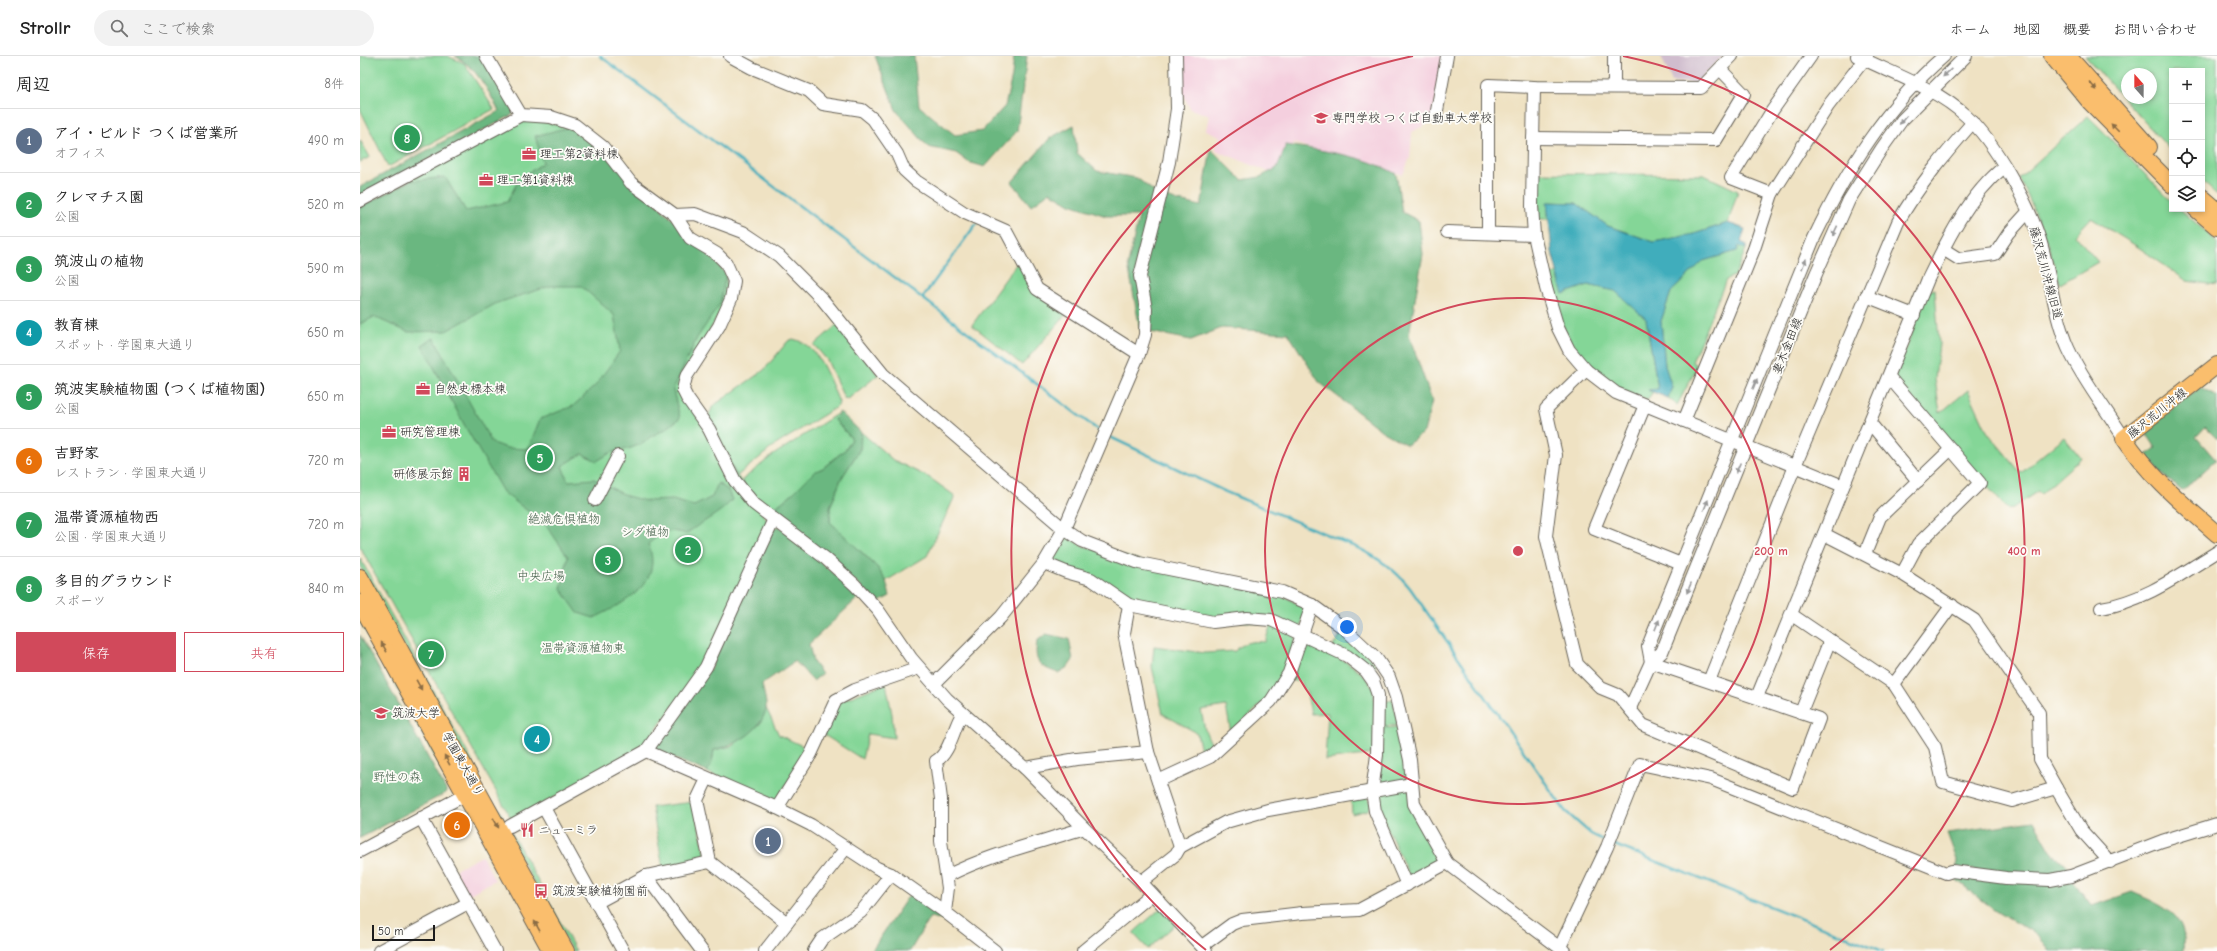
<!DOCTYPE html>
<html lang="ja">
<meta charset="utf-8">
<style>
:root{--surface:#fff;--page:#f2f2f2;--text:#222;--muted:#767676;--line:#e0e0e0;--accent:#d1495b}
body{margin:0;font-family:"Comic Neue","Klee One",sans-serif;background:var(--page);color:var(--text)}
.controls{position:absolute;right:12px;top:12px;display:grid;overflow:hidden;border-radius:0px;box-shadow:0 2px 6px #0003}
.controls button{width:36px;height:36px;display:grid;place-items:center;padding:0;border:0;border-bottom:1px solid var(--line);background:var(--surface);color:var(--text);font:20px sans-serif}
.compass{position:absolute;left:1761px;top:12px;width:36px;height:36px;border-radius:50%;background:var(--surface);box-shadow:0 2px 6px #0003;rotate:339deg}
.scale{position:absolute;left:12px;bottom:10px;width:63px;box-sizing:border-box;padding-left:4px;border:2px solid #1c1c1c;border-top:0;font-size:11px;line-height:14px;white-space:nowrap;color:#1c1c1c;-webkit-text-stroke:3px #fdfcf7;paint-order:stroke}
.you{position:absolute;left:987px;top:571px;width:14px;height:14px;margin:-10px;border:3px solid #fff;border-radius:50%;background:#1a73e8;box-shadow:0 0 0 6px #1a73e833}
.badge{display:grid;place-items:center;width:26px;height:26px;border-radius:50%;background:var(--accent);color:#fff;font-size:13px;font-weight:700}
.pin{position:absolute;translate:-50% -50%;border:2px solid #fff;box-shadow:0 1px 4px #0006}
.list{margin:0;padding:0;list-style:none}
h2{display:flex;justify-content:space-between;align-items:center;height:52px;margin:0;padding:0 16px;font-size:17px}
h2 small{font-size:13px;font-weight:400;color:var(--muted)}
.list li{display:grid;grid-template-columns:26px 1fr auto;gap:12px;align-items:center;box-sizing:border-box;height:64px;padding:0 16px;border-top:1px solid var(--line)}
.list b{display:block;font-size:15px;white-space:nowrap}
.list p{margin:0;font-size:13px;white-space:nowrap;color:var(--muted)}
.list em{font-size:13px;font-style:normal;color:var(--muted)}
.actions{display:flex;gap:8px;padding:12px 16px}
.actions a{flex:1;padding:9px 0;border:1px solid var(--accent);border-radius:0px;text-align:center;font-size:14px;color:var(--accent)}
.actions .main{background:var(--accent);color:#fff}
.icon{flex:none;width:22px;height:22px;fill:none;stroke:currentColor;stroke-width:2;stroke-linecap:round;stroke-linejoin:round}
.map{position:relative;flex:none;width:1857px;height:895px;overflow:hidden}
header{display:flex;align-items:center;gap:24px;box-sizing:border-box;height:56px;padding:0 20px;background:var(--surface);border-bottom:1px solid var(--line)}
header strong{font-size:19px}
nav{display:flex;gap:22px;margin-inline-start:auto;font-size:14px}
.search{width:280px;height:36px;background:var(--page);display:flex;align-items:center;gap:10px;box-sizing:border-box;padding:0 14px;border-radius:22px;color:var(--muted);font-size:15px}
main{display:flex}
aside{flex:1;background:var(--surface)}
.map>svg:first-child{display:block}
.built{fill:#f4cfde}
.industrial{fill:#d0bdce}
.green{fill:#84d697;stroke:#50795a;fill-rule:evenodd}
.forest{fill:#6bb780;stroke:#446a4e}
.water{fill:#3fadbc;stroke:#2e646c}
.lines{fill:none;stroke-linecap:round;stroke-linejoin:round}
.stream{stroke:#3fadbc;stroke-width:2.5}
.minor-casing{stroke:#666156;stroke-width:14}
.major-casing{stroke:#666156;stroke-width:18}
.minor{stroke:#fff;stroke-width:12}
.major{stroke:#fabe6d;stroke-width:16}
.oneway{fill:#999}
.oneway2{fill:#8b6d44}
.ring{fill:none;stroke:#d1495b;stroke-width:2}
.labels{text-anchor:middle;stroke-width:3.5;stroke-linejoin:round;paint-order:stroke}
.poi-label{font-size:12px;fill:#1c1c1c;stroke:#fdfcf7;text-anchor:start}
.street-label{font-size:12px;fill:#1c1c1c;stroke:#fdfcf7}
.park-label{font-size:12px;fill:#405d47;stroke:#fdfcf7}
.centre{fill:#d1495b;stroke:#fdfcf7;stroke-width:2}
.ring-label{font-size:12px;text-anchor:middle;font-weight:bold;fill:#d1495b;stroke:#fdfcf7;stroke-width:3.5;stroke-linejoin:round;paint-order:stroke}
</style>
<header>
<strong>Strollr</strong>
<div class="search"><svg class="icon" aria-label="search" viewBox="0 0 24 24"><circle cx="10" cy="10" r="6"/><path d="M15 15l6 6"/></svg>ここで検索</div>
<nav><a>ホーム</a><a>地図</a><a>概要</a><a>お問い合わせ</a></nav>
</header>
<main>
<aside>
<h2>周辺<small>8件</small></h2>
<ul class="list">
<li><span class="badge" style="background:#5c6f8a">1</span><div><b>アイ・ビルド つくば営業所</b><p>オフィス</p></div><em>490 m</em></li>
<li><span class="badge" style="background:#2e9e5b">2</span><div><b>クレマチス園</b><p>公園</p></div><em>520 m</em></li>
<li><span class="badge" style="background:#2e9e5b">3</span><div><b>筑波山の植物</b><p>公園</p></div><em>590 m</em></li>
<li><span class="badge" style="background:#0f9aa8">4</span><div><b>教育棟</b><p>スポット · 学園東大通り</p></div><em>650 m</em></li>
<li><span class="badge" style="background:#2e9e5b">5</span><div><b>筑波実験植物園 (つくば植物園)</b><p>公園</p></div><em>650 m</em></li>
<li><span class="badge" style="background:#e8710a">6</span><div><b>吉野家</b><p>レストラン · 学園東大通り</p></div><em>720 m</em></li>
<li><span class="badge" style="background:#2e9e5b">7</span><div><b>温帯資源植物西</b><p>公園 · 学園東大通り</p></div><em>720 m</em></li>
<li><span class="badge" style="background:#2e9e5b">8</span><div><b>多目的グラウンド</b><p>スポーツ</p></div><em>840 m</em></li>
</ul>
<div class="actions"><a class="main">保存</a><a>共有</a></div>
</aside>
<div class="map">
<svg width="1857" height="895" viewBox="0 0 1857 895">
<rect width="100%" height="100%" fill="#fdfcf7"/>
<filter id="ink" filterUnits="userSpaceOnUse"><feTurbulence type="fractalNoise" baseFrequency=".025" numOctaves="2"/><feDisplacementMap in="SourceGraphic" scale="8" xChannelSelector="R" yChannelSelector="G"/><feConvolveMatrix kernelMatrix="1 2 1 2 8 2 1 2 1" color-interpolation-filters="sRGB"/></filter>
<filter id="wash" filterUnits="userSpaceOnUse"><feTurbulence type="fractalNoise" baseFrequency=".012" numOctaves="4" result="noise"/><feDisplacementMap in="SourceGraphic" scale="16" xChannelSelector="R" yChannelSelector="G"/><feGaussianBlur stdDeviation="0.9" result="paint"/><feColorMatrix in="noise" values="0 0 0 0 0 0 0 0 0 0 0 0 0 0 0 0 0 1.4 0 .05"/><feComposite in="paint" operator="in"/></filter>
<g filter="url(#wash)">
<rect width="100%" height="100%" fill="#efe2c3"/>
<g class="built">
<polygon points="819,0 1084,0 1072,65 1052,76 1050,102 1043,118 1018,114 934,87 919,120 855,94 860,80 846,74 849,59 830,53 823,38"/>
<polygon points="122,800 135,824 108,839 95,814"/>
</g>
<polygon class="industrial" points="1301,0 1363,0 1336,27 1312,26"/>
<g class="green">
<polygon points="0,0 87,0 104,7 134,53 28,111 0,53"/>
<path d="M1725 0H1857V139L1842 125V15H1812V96ZM1767 18H1791V42H1767Z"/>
<path d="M1728 60 1812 146V153H1820L1857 186V229L1827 225 1778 191 1731 162 1715 179 1738 206 1700 228C1689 189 1677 158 1659 122Z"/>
<polygon points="164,62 209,71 366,218 368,240 319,333 409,467 343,610 280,695 152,764 0,491 0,151"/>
<polygon points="0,84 10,101 0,106"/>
<polygon points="1176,117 1344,119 1378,135 1368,167 1334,178 1294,186 1248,170 1216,147 1188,146 1188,163 1179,163"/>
<polygon points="1379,190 1386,193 1375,219 1366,224 1332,306 1338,310 1317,349 1308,342 1312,331 1305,310 1301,265 1311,236 1343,205 1377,195"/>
<polygon points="657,207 707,257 662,309 612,269"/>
<path d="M1197 217 1203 238 1228 229 1256 235 1286 263 1298 334 1289 335 1293 336 1287 344C1275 341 1266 336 1256 330 1207 302 1202 271 1188 220Z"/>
<polygon points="1575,233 1579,288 1575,323 1580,357 1608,334 1628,377 1661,417 1704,381 1721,402 1681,438 1678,435 1653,452 1647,453 1534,322 1568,235"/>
<polygon points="479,267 518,319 488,343 484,342 467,304 454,289"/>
<path d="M433 283C460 289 469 324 479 346L478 350 414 390 377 420 347 363 353 350 404 314 428 285Z"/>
<polygon points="480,356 475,364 492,383 486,393 463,412 454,416 434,436 416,451 416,460 389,437 382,424 413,399"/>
<polygon points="501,376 533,404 570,422 595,440 567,500 526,525 517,511 470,466 470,452 481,423 500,393"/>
<polygon points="703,479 723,490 922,539 946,553 940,572 863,563 775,548 691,505"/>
<polygon points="0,502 113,707 110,709 0,510"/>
<polygon points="0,557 89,720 86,721 0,565"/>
<path d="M911 568 936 579 926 616 912 638 871 677 866 650 841 654 845 674 853 692 842 700 837 677 803 658 792 611 794 590 845 597 875 595C885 585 892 585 905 586Z"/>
<polygon points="983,575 1017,609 1010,614 973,590"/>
<path d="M944 584C965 595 1004 610 1013 633 1016 642 1014 686 1014 698L965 704 968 657 951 658 947 638 941 626 930 624Z"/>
<polygon points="526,627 532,658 534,682 508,678 502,703 464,679 478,646"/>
<polygon points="1033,644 1038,669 1021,670 1022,646"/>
<polygon points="406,652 419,679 449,693 415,746 347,716 352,706 354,694 372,690 400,668"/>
<polygon points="1038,671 1049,723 1017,731 1022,672"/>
<polygon points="1047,731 1081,803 1051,824 1018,752 1017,737"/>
<polygon points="1007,740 1011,749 1008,754 992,758 991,743"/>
<polygon points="333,746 346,800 343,804 303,812 292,751"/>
<polygon points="137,750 216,895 212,895 133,752"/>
<polygon points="801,852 816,868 788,893 773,877"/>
</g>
<g class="forest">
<path d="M95 0H120L123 2 154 55 152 59 0 140V131L139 55C128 34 116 11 95 0Z"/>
<polygon points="515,0 554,0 559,50 595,79 622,75 645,50 652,20 654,0 667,0 657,75 625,111 608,106 596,97 568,91 536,54"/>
<path d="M714 69 717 97 737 115 777 122 796 137 818 145 841 150 851 93 882 124 900 121 917 112 926 89C964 95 1004 99 1036 118L1042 156 1059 165 1063 198 1049 279 1072 345 1064 376 1047 389 1022 375 959 326 928 277 862 272 831 284 780 274 768 208 779 160H746L710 148 690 136 671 150 652 126 690 82Z"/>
<path d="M209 71 239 93 348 197 366 218 360 248 337 282 313 334 320 362 306 373 290 381 284 387 271 392 250 397 237 405 222 398 202 410 208 425 234 423 267 440 286 445 313 444 334 450 352 441 358 427 368 434 372 444C359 459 341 466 326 478 306 472 303 476 288 488 305 527 263 548 234 562L218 557 201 533 208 501 187 470 143 436 106 372 62 289 74 282 132 387 147 392 168 393 180 363 213 350 235 330 260 295 254 259 221 230H191L137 247 86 275 48 276 14 261 0 268V151L51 125 85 121 106 155 147 146 159 123 183 107 175 80Z"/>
<polygon points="1840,331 1857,340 1857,383 1845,371 1836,381 1856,404 1822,435 1801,417 1786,399 1796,392 1785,375"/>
<polygon points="480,356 501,376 500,393 481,423 470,452 470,466 517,511 526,525 530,540 519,546 416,460 416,451 434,436 454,416 463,412 486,393 492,383 475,364"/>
<path d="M419 470 500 540 449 588 453 606 462 618 453 625 435 605 402 628C403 635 407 646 406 653 401 676 375 689 354 694L352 706 347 716 294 694 293 691 350 613 414 472Z"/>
<path d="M686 578 709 583 713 604 708 611 698 617C678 610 674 606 677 585Z"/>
<polygon points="0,579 86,734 86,737 0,782"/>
<polygon points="1674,765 1691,795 1712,815 1689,819 1651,820 1596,811 1597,804 1587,777"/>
<path d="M1592 818 1712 824 1732 850 1772 836C1801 849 1828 858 1824 895H1690C1674 870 1657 870 1634 854 1620 844 1607 832 1593 821Z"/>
<polygon points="552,837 585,860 583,864 570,861 550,895 511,895 547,842"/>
</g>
<polygon class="water" points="1187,146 1216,147 1248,170 1294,186 1334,178 1368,167 1385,173 1381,186 1387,189 1386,193 1379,190 1377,195 1343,205 1311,236 1301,265 1305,310 1312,331 1308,342 1288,334 1298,333 1286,263 1255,235 1228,229 1203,238 1192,196"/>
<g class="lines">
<g class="stream">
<polyline points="240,0 742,377"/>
<polyline points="563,241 616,168"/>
<path d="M748 380 866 436 996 491C1017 501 1035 513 1050 532L1205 755 1231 778 1245 785"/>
<polyline points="1252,788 1523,895"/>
</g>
</g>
</g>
<g filter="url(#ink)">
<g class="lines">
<defs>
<g id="minor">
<polyline points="126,0 161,59 191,61 215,69 243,91 271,127 315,159 330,182 357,198 366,207 374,225 371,243 359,270 326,321 323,334 327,342 349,373 375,425 394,448 465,502 495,529 518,554 551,602 587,643 667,714 724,772 781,826 846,895"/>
<polyline points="370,0 392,12 449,35 463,48 502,54 513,63 537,98 544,114 556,125 605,157 646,175 677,233 779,298"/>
<path d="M1497 0C1533 18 1576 32 1606 60 1635 86 1668 147 1680 184 1691 219 1693 258 1708 292 1722 323 1746 353 1764 382"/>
<polyline points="1174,31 1172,150 1174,179 1186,232 1198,272 1209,294 1226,314 1256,337 1483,430"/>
<polyline points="1254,31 1254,0"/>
<polyline points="1076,60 1087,0"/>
<polyline points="1173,82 1356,84 1384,38 1360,13"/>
<polyline points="1412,138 1371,122 1412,55 1451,0"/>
<polyline points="0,145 161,59"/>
<polyline points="315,159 335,158 383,176 419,200 463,244 523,318 704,473 722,485 779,507 922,536 952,549 985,573 1016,602 1029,621 1036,641 1050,704 1054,748 1087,807 1204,895"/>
<polyline points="1087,176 1174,179"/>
<polyline points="1128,177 1128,29 1174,31 1341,32 1372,0"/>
<polyline points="1583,193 1599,203 1635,198 1649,177 1668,156"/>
<polyline points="1506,240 1554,259"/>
<polyline points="1226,314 1186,353 1196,399 1186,480 1217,608 1241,632 1258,639 1283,669 1433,732 1459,663 1291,606"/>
<polyline points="1529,321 1620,427 1558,488 1542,518"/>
<polyline points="1285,349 1234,473 1321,508"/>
<polyline points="1324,365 1394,193 1412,138 1468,50 1507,0"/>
<polyline points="1510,367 1558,425"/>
<polyline points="235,444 258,400"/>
<polyline points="1505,498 1520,461 1591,393"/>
<polyline points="684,507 706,516 731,523 769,549 853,566 887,562 911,564 987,600 1006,615 1013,625 1018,639 1017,699 1012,735 1015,755 1047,829"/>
<polyline points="769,549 764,577 788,696 820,791 816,798 781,826"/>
<path d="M1741 552C1783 546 1821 518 1857 496"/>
<polyline points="1432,559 1534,628 1575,691 1583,726 1652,745 1696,732 1680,703 1679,657 1614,564 1542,518 1464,478"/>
<path d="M1291 606 1288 590 1454 182C1487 113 1525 51 1584 0"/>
<path d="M1349 625 1435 410 1538 166C1559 129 1585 98 1613 66"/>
<polyline points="574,628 641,561 684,507 704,473 779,298 785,279 786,253 780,220 809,106 817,53 816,0"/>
<polyline points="1534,628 1592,549"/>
<path d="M1397 641 1568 223C1587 184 1609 139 1644 111"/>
<polyline points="1270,652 1291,606 1302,596 1456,218 1489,144 1522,92 1542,64 1606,0"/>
<polyline points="1441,656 1470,584"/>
<polyline points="286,695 417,752 451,769 517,812 531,818 585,856 635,895"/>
<polyline points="665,712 717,703 788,696"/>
<polyline points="347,723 337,744 350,806 427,867"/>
<polyline points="798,725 850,701 911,645 929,617 952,549"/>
<polyline points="1696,732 1721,774 1750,806"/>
<polyline points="184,752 263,895"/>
<polyline points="417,752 451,698 476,644 495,634 559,612"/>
<polyline points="61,762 135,895"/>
<polyline points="150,770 286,695 346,611 414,463"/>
<polyline points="820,791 866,766 908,754 1052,728"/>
<polyline points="0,795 112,735"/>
<polyline points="286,820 342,895"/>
<path d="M587 820C629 798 679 787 724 772"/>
<polyline points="236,847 286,820 350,806"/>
<path d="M585 856 588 832 581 785V743L576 705C590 697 593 673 602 658"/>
<polyline points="842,890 872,868 882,864 942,857 999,854 1087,807"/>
<polyline points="1200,891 1247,791 1280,708 1351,723 1586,817 1592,815 1646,822 1690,824 1711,820 1802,785 1857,768"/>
<polyline points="19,895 108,847"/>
<polyline points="405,895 486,792"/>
<polyline points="454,895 462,883 501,856 531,818"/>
<polyline points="723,895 792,838"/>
</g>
<g id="major">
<polyline points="1692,0 1730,46 1812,129"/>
<polyline points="1708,0 1789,91"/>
<polyline points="1842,141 1857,154"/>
<polyline points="1836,153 1857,171"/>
<path d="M1857 309 1764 382C1789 420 1823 448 1857 478"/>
<polyline points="0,521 206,895"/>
<polyline points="0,547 191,895"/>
</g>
</defs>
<use href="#minor" class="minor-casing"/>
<use href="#major" class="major-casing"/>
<use href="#minor" class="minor"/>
<use href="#major" class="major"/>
</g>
<defs><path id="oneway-solid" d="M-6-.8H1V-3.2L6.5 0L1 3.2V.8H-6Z"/></defs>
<g class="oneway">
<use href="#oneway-solid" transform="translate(1587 17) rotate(137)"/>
<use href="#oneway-solid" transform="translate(1543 64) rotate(130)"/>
<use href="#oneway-solid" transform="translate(1475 175) rotate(115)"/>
<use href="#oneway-solid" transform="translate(1444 208) rotate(-68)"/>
<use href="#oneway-solid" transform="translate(1395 328) rotate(-68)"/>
<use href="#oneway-solid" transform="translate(1378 412) rotate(113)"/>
<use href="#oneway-solid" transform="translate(1346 449) rotate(-68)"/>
<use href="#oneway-solid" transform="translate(1329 532) rotate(113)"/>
<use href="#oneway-solid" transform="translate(1297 569) rotate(-68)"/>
</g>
<g class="oneway2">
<use href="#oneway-solid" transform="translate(1733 30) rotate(48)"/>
<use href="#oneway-solid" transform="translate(1755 72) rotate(-134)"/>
<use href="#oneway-solid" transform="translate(24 591) rotate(-119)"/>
<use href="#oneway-solid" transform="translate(59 629) rotate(61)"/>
<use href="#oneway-solid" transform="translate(87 704) rotate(-119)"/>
<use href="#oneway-solid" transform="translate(136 767) rotate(61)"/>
<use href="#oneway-solid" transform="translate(177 870) rotate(-119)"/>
</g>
</g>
<g class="ring">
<circle cx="1158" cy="495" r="253"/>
<path d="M846 894A506 506 0 0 1 1053 0M1263 0A506 506 0 0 1 1470 894"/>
</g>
<defs>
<symbol id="university-bare" viewBox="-9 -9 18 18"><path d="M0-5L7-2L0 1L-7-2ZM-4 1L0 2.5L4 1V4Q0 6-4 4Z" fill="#d1495b" stroke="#fdfcf7" stroke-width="2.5" paint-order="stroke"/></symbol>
<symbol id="office-bare" viewBox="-9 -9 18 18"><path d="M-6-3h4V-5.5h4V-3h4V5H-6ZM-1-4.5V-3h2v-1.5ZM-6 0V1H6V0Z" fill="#d1495b" stroke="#fdfcf7" stroke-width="2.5" paint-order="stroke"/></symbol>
<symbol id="building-bare" viewBox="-9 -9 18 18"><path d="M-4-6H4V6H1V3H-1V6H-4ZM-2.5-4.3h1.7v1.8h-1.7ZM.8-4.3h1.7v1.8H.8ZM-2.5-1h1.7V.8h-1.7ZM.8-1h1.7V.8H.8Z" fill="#d1495b" stroke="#fdfcf7" stroke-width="2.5" paint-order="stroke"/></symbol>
<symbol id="restaurant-bare" viewBox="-9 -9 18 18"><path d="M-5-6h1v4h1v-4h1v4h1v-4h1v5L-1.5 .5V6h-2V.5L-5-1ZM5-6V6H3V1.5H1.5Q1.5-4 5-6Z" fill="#d1495b" stroke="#fdfcf7" stroke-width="2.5" paint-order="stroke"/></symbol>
<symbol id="bus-bare" viewBox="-9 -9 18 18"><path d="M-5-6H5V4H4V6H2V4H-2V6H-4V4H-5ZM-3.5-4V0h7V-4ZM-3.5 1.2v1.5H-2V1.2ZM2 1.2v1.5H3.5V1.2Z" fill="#d1495b" stroke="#fdfcf7" stroke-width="2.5" paint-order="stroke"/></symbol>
</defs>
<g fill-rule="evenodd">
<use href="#university-bare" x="951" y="52" width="20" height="20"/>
<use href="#office-bare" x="159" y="88" width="20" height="20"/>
<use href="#office-bare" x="116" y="114" width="20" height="20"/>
<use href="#office-bare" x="53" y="323" width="20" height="20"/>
<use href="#office-bare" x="19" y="366" width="20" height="20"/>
<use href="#building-bare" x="94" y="408" width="20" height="20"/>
<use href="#university-bare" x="11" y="647" width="20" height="20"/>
<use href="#restaurant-bare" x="157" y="764" width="20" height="20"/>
<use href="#bus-bare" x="171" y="825" width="20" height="20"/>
</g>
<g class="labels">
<g class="poi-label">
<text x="972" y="66">専門学校 つくば自動車大学校</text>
<text x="180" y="102">理工第2資料棟</text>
<text x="137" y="128">理工第1資料棟</text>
<text x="74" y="337">自然史標本棟</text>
<text x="40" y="380">研究管理棟</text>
<text x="93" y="422" text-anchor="end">研修展示館</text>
<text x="32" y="661">筑波大学</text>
<text x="178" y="778">ニューミラ</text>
<text x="192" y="839">筑波実験植物園前</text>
</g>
<g class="street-label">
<text transform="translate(1686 217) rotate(75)" y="4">藤沢荒川沖線旧道</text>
<text transform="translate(1427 290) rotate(-68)" y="4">妻木金田線</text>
<text transform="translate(1797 357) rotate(-39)" y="4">藤沢荒川沖線</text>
<text transform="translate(103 708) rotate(61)" y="4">学園東大通り</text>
</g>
<g class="park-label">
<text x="204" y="467">絶滅危惧植物</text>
<text x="285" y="480">シダ植物</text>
<text x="181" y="524">中央広場</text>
<text x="223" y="596">温帯資源植物東</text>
<text x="37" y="725">野性の森</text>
</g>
</g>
<circle cx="1158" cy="495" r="6" class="centre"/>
<g class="ring-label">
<text x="1411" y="499">200 m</text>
<text x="1664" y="499">400 m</text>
</g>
</svg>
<div class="controls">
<button>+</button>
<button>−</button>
<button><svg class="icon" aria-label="locate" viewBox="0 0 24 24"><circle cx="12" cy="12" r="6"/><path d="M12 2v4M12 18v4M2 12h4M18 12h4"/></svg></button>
<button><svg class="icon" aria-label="layers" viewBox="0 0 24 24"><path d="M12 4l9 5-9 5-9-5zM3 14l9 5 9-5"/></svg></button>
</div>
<svg class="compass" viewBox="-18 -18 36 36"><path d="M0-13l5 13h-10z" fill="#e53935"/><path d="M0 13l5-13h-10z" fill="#767676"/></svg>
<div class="scale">50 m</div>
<div class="you"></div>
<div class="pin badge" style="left:408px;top:785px;background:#5c6f8a">1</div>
<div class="pin badge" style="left:328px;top:494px;background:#2e9e5b">2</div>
<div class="pin badge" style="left:248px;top:504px;background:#2e9e5b">3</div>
<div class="pin badge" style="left:177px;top:683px;background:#0f9aa8">4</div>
<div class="pin badge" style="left:180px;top:402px;background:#2e9e5b">5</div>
<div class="pin badge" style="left:97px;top:769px;background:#e8710a">6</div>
<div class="pin badge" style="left:71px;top:598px;background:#2e9e5b">7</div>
<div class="pin badge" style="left:47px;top:82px;background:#2e9e5b">8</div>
</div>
</main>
